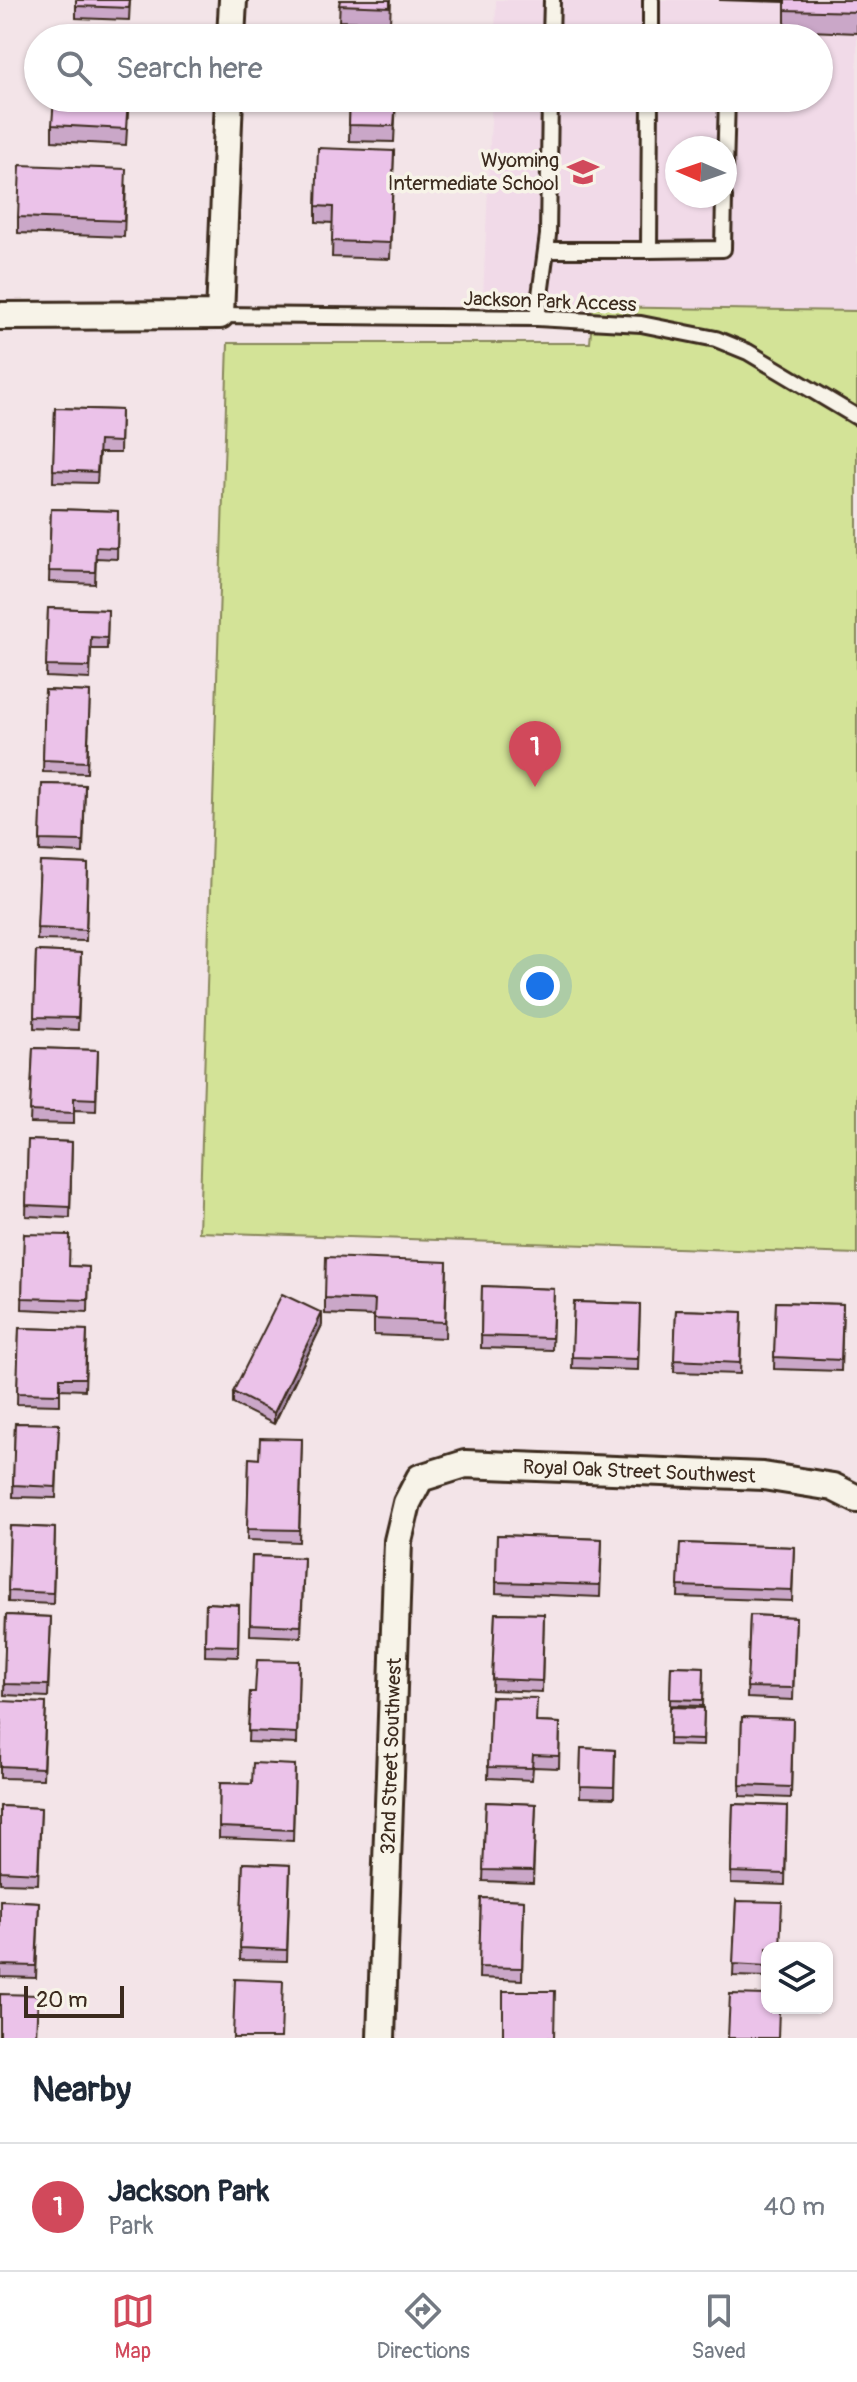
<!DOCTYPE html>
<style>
:root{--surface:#fff;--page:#f6f6f7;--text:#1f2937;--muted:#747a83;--line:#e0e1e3;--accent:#d1495b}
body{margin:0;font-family:Pangolin,sans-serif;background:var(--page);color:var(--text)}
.controls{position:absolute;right:24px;bottom:24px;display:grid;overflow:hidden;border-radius:16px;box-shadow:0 2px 6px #0004}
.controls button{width:72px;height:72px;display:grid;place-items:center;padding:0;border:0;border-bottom:2px solid var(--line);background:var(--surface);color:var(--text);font:40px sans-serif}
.compass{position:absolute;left:665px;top:136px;width:72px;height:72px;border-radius:50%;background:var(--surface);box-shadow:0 2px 6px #0004;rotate:272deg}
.scale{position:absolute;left:24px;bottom:20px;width:100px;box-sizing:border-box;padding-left:8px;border:4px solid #3b2a1e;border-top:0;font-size:22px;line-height:28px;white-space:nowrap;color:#3b2a1e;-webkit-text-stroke:6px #f7f3e8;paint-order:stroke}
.you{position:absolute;left:540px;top:986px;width:28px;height:28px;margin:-20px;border:6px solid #fff;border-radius:50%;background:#1a73e8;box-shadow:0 0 0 12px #1a73e833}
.badge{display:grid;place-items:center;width:52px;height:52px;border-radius:50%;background:var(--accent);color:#fff;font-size:26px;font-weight:700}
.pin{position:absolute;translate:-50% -66px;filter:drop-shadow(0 2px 4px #0008)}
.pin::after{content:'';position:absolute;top:42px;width:28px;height:24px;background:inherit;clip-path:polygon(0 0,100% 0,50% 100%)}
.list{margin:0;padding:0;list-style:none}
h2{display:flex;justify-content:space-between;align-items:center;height:104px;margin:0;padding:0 32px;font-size:34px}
h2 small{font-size:26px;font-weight:400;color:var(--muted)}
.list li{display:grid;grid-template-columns:52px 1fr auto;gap:24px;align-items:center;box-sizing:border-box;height:128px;padding:0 32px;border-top:2px solid var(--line)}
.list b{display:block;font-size:30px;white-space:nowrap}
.list p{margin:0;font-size:26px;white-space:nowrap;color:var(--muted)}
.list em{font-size:26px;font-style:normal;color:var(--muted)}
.icon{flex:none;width:44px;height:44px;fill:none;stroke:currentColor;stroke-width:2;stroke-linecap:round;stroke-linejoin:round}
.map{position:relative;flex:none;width:857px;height:2038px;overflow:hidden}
.search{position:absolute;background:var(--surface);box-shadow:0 2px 6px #0004;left:24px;right:24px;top:24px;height:88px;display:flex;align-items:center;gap:20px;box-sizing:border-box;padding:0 28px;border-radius:44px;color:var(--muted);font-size:30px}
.sheet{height:232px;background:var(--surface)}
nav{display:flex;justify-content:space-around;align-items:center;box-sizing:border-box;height:112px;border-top:2px solid var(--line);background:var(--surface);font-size:22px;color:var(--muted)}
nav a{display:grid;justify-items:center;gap:4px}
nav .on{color:var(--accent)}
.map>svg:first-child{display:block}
.built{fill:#f1dae8;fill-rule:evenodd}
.green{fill:#d3e397;stroke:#87865a;stroke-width:2}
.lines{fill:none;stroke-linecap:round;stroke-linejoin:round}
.lane-casing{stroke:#3b2a1e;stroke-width:20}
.street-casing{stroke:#3b2a1e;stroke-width:32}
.lane{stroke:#f7f3e8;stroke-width:14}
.street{stroke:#f7f3e8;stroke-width:26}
.wall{fill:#caa7c8;stroke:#3b2a1e;stroke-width:2}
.shaded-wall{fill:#a488a3;stroke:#3b2a1e;stroke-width:2}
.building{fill:#ebc2e9;stroke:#3b2a1e;stroke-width:2}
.labels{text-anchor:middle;stroke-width:7;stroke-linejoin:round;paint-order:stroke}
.poi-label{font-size:20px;fill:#3b2a1e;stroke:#f7f3e8;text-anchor:end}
.street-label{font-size:20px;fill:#3b2a1e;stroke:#f7f3e8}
</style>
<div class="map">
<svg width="857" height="2038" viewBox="0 0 857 2038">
<rect width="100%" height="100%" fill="#f3e4e8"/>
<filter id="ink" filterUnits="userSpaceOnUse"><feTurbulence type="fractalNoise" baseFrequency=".0125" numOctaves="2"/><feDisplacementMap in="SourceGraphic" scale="16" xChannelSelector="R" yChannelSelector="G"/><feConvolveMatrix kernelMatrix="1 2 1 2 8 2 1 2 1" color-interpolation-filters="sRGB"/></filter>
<g filter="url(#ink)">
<path class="built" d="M496 0H857V311L593 307 483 297 492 98H819V38H495ZM677 148H725V196H677Z"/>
<polygon class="green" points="593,307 857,311 857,1254 199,1232 228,343 590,343"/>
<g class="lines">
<defs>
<g id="lane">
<polyline points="551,38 552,0"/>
<polyline points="651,38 651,0"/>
<polyline points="725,171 727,98"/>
<polyline points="547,250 649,250 650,98"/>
<polyline points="649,250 723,249 724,196"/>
<polyline points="220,315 537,318 641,324 716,339 748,352 857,417"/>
<polyline points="537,318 548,235 550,98"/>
</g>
<g id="street">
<polyline points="231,38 233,0"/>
<polyline points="0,316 220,315 229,98"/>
<path id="s1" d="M381 2038 398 1541 407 1503 420 1478 465 1464 763 1476 833 1487 857 1499"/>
</g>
</defs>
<use href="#lane" class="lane-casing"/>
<use href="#street" class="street-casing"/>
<use href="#lane" class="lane"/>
<use href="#street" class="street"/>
</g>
<g class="wall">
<polygon points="76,0 130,0 129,20 76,18"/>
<polygon points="340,0 391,0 390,23 339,21"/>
<polygon points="719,0 857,0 857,33 785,30 785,2"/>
<polygon points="129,98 126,145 52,141 52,125"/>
<polygon points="350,98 396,98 394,142 349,141"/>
<polygon points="394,151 390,259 332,257 333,223 316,222 316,206"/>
<polygon points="126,185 124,237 18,233 18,217"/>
<polygon points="55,408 121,410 120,453 99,453 97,483 53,482"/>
<polygon points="51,509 118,511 117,559 96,558 95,584 49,582"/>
<polygon points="48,608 108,610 107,649 91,649 90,679 46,677"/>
<polygon points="45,690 90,692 87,773 43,772"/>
<polygon points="42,784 85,785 83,853 40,851"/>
<polygon points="40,862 88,864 86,941 37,940"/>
<polygon points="36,951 81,953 78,1030 34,1028"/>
<polygon points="33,1048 98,1050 96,1111 74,1110 74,1124 30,1123"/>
<polygon points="28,1140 72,1142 70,1218 26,1216"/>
<polygon points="24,1234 69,1266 89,1267 88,1312 22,1309"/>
<polygon points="447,1262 445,1338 374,1335 374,1316 325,1314 325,1298"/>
<polygon points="482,1286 554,1289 552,1350 481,1348"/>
<polygon points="574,1302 640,1304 638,1370 572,1368"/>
<polygon points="776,1302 843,1304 841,1371 774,1369"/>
<polygon points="676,1310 742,1312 740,1374 674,1372"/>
<polygon points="322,1325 274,1424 233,1404 233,1392"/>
<polygon points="19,1328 87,1330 85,1390 60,1389 60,1405 17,1404"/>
<polygon points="15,1423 59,1424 56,1498 13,1497"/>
<polygon points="302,1439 299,1542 247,1540 249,1458 259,1459"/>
<polygon points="10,1526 55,1528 53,1604 8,1602"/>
<polygon points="497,1535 602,1539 600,1597 496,1593"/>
<polygon points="680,1543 794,1547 792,1601 678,1597"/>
<polygon points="252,1556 304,1558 301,1637 250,1635"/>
<polygon points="206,1603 239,1605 238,1657 205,1656"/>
<polygon points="495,1613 544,1614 542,1692 492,1690"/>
<polygon points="6,1615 51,1617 48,1697 4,1695"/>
<polygon points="750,1615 796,1617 793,1700 747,1698"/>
<polygon points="299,1661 297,1744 248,1742 250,1692 255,1692"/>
<polygon points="671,1666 704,1667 703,1706 670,1705"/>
<polygon points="491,1697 537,1722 560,1723 559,1768 533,1767 532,1780 488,1778"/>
<polygon points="46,1703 43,1779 0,1778 0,1722"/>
<polygon points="670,1707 704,1708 703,1746 669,1745"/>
<polygon points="742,1717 793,1719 791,1798 740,1796"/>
<polygon points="581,1748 615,1750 614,1798 580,1797"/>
<polygon points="295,1765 293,1841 219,1838 220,1783 252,1784"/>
<polygon points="486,1802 536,1804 533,1883 483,1881"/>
<polygon points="733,1804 787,1806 785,1885 731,1883"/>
<polygon points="0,1806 41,1808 38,1884 0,1883"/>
<polygon points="243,1863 290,1865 287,1961 240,1960"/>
<polygon points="481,1898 524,1900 522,1980 479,1978"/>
<polygon points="0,1900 39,1902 36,1978 0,1977"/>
<polygon points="736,1901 767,1948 767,1977 733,1976"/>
</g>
<polygon class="shaded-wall" points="322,1313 322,1325 274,1424 274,1413"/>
<g class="building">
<polygon points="76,0 130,0 129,8 76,6"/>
<polygon points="340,0 390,0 390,7 339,5"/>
<polygon points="785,0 857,0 857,12 785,10"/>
<polygon points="326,31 398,34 398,38 326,38"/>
<polygon points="54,98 128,98 126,129 52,125"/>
<polygon points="350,98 396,98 394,126 349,125"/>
<polygon points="318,148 394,151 390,243 332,241 333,207 316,206"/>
<polygon points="20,165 126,169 124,221 18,217"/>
<polygon points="55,408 121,410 120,442 99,441 97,472 53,470"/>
<polygon points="51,509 118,511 117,548 96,547 95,572 49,571"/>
<polygon points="48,608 108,610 107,638 91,637 90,667 46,666"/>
<polygon points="45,690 90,692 87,762 43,760"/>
<polygon points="42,784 85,785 83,841 40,840"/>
<polygon points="40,862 88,864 86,930 37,928"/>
<polygon points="36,951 81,953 78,1018 34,1017"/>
<polygon points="33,1048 98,1050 96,1099 74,1098 74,1113 30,1111"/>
<polygon points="28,1140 72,1142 70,1207 26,1205"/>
<polygon points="24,1234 70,1235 69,1266 89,1267 88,1300 22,1298"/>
<polygon points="326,1257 447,1262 445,1322 374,1319 375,1300 325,1298"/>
<polygon points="482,1286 554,1289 552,1338 481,1336"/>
<polygon points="282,1294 322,1313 274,1413 233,1392"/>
<polygon points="574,1302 640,1304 638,1359 572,1357"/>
<polygon points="776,1302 843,1304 841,1360 774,1357"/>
<polygon points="676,1310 742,1312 740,1363 674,1360"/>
<polygon points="19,1328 87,1330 85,1378 60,1378 60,1394 17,1393"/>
<polygon points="15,1423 59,1424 56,1487 13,1485"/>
<polygon points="260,1438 302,1439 299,1530 247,1529 249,1458 259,1459"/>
<polygon points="10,1526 55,1528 53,1593 8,1591"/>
<polygon points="497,1535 602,1539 600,1585 496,1582"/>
<polygon points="680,1543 794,1547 792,1590 678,1586"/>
<polygon points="252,1556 304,1558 301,1626 250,1624"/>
<polygon points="206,1603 239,1605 238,1646 205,1645"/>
<polygon points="495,1613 544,1614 542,1681 492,1679"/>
<polygon points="6,1615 51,1617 48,1685 4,1684"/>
<polygon points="750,1615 796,1617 793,1688 747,1687"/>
<polygon points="257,1660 299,1661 297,1733 248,1731 250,1692 255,1692"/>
<polygon points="671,1666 704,1667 703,1700 670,1699"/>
<polygon points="491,1697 537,1698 536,1722 560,1723 559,1756 533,1755 532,1768 488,1767"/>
<polygon points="1,1701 46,1703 43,1768 0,1766"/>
<polygon points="670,1707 704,1708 703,1740 669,1739"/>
<polygon points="742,1717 793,1719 791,1787 740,1785"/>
<polygon points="581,1748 615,1750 614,1787 580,1786"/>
<polygon points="253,1763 295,1765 293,1830 219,1827 220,1783 252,1784"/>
<polygon points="486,1802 536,1804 533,1871 483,1870"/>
<polygon points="733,1804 787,1806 785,1874 731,1872"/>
<polygon points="0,1806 41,1808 38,1873 0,1871"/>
<polygon points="243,1863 290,1865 287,1950 240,1948"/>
<polygon points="481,1898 524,1900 522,1968 479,1967"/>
<polygon points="0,1900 39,1902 36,1966 0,1965"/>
<polygon points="736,1901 782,1902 780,1948 767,1948 767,1966 733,1964"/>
<polygon points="235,1979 283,1981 281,2038 233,2038"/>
<polygon points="503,1991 555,1991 554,2038 503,2037"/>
<polygon points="0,1994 38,1995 36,2038 0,2038"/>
<polygon points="730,1994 767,1995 767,2008 779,2008 778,2038 728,2038"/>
</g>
</g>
<defs>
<symbol id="school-bare" viewBox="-9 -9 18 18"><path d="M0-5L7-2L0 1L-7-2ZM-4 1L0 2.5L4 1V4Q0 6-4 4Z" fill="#d1495b" stroke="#f7f3e8" stroke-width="2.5" paint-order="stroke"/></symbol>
</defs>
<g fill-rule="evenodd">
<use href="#school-bare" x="561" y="150" width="44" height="44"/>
</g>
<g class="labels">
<g class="poi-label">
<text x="559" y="167">Wyoming<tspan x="559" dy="23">Intermediate School</tspan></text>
</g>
<g class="street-label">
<text transform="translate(550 301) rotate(2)" y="7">Jackson Park Access</text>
<text dy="7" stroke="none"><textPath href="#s1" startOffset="786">Royal Oak Street Southwest</textPath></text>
<text dy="7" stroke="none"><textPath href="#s1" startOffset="282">32nd Street Southwest</textPath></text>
</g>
</g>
</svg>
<div class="controls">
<button><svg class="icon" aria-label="layers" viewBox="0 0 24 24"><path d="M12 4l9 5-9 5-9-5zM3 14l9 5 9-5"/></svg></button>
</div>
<svg class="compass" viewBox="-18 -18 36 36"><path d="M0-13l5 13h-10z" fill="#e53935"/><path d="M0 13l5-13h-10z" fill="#747a83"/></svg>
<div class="scale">20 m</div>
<div class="you"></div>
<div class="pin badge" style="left:535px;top:787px">1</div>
<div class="search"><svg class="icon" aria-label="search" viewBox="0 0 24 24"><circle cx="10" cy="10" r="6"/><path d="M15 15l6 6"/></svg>Search here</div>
</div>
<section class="sheet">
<h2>Nearby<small></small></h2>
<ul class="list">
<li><span class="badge">1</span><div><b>Jackson Park</b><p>Park</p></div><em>40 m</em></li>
</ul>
</section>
<nav>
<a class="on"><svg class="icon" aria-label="map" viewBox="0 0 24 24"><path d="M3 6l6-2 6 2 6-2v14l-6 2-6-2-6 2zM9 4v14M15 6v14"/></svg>Map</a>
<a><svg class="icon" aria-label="directions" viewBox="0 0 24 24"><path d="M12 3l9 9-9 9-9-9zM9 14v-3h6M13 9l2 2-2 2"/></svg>Directions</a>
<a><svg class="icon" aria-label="saved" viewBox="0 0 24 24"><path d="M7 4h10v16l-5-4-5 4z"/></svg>Saved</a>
</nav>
